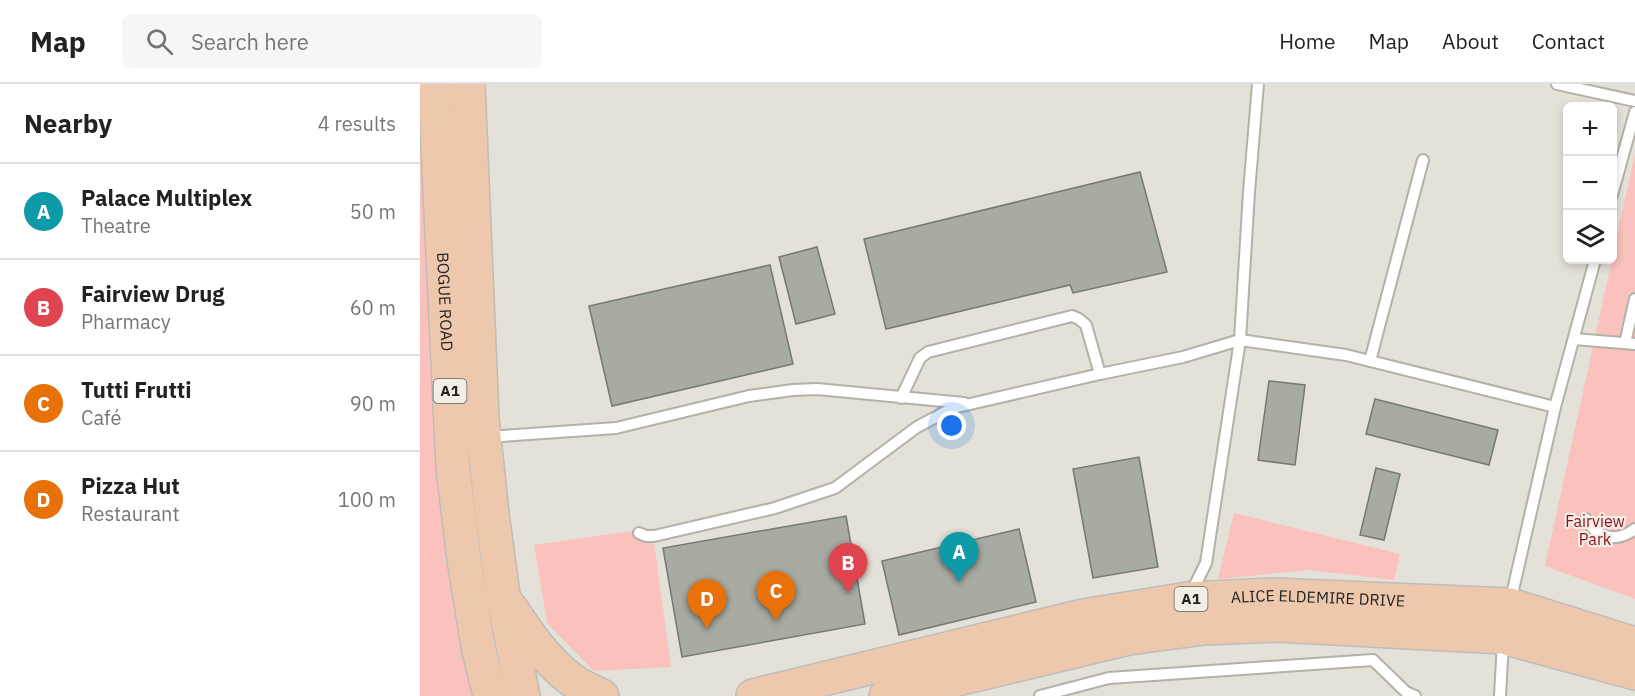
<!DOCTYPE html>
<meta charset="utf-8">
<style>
:root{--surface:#fff;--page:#f6f6f6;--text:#222;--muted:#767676;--line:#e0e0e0;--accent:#ea580c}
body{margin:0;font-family:"IBM Plex Sans",sans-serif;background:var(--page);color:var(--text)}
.controls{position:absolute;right:18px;top:18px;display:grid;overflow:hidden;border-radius:9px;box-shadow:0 3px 9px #0003}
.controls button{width:54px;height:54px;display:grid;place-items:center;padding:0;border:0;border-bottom:2px solid var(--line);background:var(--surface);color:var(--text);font:30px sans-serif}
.you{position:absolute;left:532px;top:342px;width:21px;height:21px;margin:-15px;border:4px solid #fff;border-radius:50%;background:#1a73e8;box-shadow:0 0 0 9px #1a73e833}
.badge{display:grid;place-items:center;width:39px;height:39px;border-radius:50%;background:var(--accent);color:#fff;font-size:20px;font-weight:700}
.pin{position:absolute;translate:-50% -50px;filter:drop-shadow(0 2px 3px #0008)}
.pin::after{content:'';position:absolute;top:32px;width:21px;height:18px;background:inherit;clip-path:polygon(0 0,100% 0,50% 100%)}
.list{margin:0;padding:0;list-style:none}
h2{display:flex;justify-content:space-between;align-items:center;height:78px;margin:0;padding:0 24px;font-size:26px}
h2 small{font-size:20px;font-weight:400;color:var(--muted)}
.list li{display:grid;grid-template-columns:39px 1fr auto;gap:18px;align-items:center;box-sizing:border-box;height:96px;padding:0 24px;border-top:2px solid var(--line)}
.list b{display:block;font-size:22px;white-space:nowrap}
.list p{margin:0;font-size:20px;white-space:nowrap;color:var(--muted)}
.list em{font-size:20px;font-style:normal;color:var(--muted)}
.icon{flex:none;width:33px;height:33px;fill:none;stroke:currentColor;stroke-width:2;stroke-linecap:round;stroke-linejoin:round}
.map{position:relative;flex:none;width:1215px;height:612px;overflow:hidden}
header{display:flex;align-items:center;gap:36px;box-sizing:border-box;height:84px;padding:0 30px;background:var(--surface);border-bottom:2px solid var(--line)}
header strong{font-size:28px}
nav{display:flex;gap:33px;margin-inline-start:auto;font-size:21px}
.search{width:420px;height:54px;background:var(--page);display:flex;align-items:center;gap:15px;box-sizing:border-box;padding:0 21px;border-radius:9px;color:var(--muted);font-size:22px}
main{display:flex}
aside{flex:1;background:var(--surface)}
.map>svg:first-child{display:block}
.green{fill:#fac1bd}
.building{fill:#a7aba2;stroke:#767971;stroke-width:1.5}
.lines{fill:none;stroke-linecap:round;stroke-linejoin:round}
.service-casing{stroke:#b4b1a8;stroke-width:14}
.primary-casing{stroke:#bebdbc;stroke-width:36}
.service{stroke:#fff;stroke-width:10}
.primary{stroke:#eec8ad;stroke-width:33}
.labels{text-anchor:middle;stroke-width:4.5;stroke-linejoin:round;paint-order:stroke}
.shield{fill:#f2eee5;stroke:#62615c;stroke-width:1.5}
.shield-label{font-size:15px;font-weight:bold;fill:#252421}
.street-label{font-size:16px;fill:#252421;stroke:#f2eee5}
.park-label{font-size:16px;fill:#8c0e1d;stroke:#f2eee5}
</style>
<header>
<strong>Map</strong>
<div class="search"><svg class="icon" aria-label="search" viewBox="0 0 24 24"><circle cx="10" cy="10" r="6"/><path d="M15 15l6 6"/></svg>Search here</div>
<nav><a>Home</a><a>Map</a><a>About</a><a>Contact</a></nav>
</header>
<main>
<aside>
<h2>Nearby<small>4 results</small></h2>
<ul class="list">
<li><span class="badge" style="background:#0f9aa8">A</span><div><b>Palace Multiplex</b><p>Theatre</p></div><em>50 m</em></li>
<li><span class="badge" style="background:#e0444e">B</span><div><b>Fairview Drug</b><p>Pharmacy</p></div><em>60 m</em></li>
<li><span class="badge" style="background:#e8710a">C</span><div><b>Tutti Frutti</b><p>Café</p></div><em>90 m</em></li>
<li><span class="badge" style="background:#e8710a">D</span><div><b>Pizza Hut</b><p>Restaurant</p></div><em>100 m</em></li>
</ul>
</aside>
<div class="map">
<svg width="1215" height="612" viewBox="0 0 1215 612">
<rect width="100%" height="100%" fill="#e4e1d8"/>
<g class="green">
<polygon points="0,0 70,612 0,612"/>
<polygon points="1215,70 1215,515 1125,482"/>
<polygon points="814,429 980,470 974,496 889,486 798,495"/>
<polygon points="232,444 251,583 174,587 127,539 114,461"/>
</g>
<g class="building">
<polygon points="720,88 747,188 653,209 650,201 466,245 444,155"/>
<polygon points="397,163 415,230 376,240 359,173"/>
<polygon points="350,181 373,280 192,322 169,222"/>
<polygon points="849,297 885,301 875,381 838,376"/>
<polygon points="955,315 1078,346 1069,381 946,350"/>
<polygon points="719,373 738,483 673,494 653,385"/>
<polygon points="956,384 980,390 964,456 940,451"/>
<polygon points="426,432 445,540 262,573 243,464"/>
<polygon points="599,445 616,518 479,551 462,477"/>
</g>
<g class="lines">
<defs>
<g id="service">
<polyline points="1137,0 1215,17"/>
<polyline points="1192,111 1215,28"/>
<polyline points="1154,255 1215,260"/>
<polyline points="1205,259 1215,215"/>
<polyline points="950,277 1003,76"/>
<polyline points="481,314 500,274 508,268 652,232 659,235 666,241 680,290"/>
<polyline points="67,353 196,344 329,312 373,306 397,305 544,319"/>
<path d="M1166 435C1178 455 1196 459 1215 445"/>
<polyline points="219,449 226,452 234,452 355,424 415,404 497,343 533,324 680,290 763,273 820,256 926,271 1135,323"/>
<polyline points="771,509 786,479 820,256 829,108 838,0"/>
<polyline points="1090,519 1135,323 1175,176"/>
<polyline points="620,612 689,594 953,576 986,608 995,612"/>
<polyline points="1080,612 1083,558"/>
</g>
<g id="primary">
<path id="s1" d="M15 0 33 384 44 475 58 562 70 612"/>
<polyline points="48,0 62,334 72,430 83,511 103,612"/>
<path d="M90 523C108 550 126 577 152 596 161 603 172 607 182 612"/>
<path id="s2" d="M333 612 663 532 768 515 854 511 1090 521 1215 560"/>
<polyline points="466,612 709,554 784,544 858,541 1083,553 1215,589"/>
</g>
</defs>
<use href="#service" class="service-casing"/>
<use href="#primary" class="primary-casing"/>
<use href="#service" class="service"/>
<use href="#primary" class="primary"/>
</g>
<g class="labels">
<g class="shield">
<rect x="13.5" y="295" width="33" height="24" rx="4.5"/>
<rect x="754.5" y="503" width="33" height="24" rx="4.5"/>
</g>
<g class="shield-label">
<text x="30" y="312">A1</text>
<text x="771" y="520">A1</text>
</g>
<g class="street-label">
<text dy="6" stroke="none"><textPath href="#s1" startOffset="218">BOGUE ROAD</textPath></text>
<text dy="6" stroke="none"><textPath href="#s2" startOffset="576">ALICE ELDEMIRE DRIVE</textPath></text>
</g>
<g class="park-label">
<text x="1175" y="443">Fairview<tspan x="1175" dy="18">Park</tspan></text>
</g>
</g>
</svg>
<div class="controls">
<button>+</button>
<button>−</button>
<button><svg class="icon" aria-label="layers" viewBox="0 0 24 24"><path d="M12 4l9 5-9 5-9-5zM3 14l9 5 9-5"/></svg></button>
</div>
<div class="you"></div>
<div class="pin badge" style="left:539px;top:498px;background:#0f9aa8">A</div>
<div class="pin badge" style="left:428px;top:509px;background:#e0444e">B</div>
<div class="pin badge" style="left:356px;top:537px;background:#e8710a">C</div>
<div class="pin badge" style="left:287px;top:545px;background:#e8710a">D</div>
</div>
</main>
